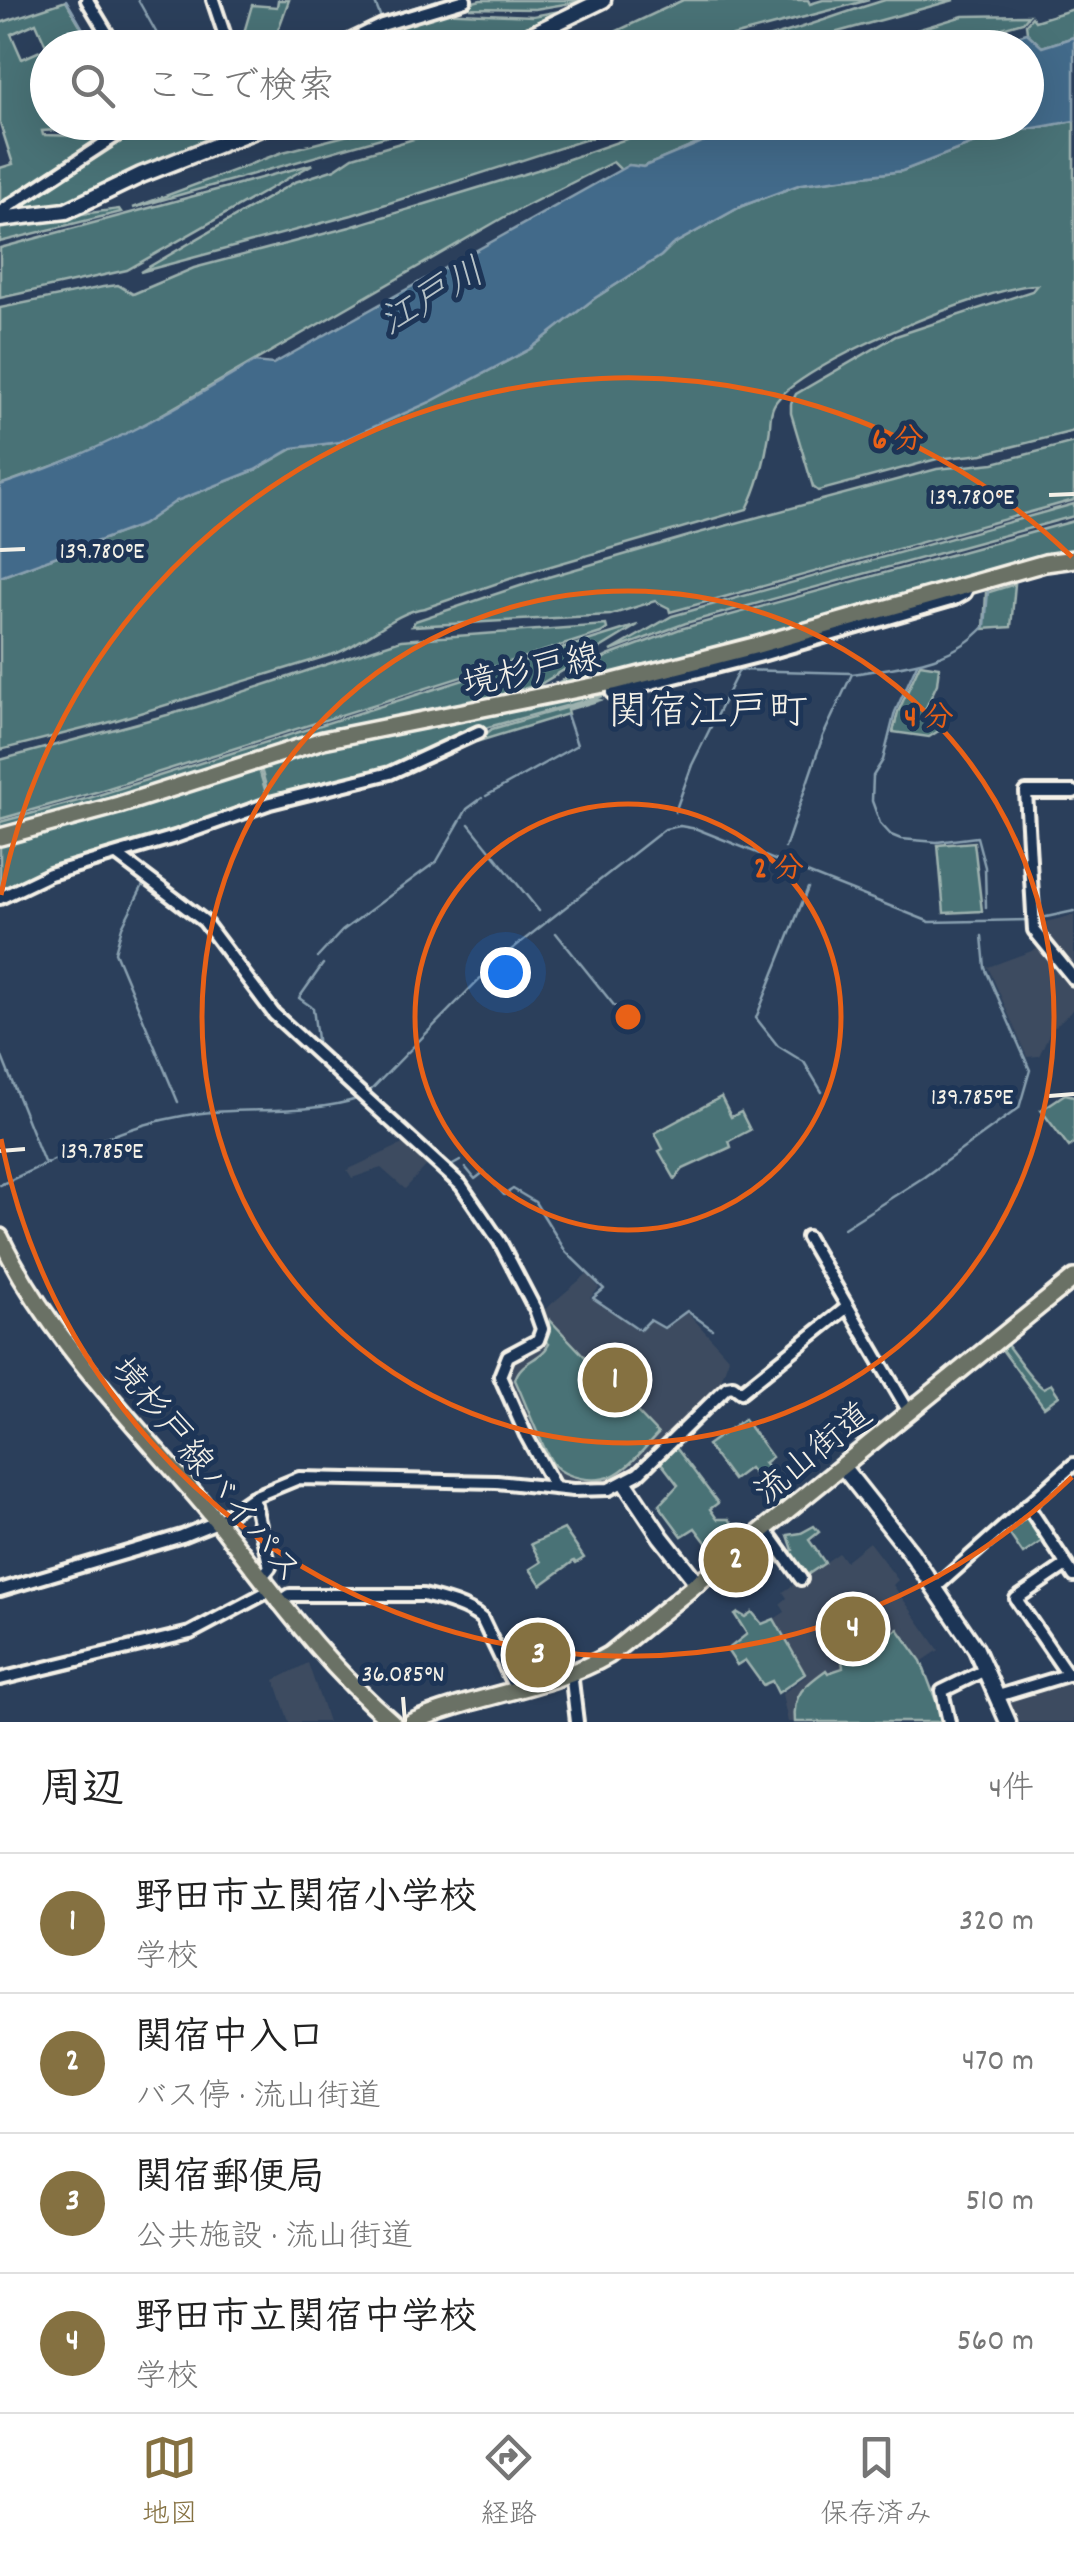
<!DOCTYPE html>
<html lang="ja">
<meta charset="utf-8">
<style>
:root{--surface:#fff;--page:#f2f2f2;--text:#222;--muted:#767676;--line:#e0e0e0;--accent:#857141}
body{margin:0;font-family:Dekko,"Klee One",sans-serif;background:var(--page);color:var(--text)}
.you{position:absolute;left:505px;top:972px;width:35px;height:35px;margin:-25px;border:8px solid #fff;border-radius:50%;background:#1a73e8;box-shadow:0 0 0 15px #1a73e833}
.badge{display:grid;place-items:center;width:65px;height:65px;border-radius:50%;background:var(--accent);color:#fff;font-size:32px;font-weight:700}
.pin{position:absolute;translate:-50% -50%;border:5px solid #fff;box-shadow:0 2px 10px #0006}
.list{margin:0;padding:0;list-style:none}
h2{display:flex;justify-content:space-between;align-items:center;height:130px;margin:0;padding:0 40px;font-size:42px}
h2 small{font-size:32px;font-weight:400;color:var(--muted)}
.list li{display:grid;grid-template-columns:65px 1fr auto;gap:30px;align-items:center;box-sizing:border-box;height:140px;padding:0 40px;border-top:2px solid var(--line)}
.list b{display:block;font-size:38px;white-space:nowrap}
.list p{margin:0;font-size:32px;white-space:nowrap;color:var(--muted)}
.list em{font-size:32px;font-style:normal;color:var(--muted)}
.icon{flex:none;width:55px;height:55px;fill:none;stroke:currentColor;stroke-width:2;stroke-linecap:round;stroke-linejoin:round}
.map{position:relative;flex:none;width:1074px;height:1722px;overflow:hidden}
.search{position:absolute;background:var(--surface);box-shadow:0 10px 40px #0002;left:30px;right:30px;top:30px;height:110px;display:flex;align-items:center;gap:25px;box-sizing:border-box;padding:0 35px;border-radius:55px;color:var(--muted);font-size:38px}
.sheet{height:690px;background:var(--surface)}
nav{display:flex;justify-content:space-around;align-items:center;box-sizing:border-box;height:140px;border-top:2px solid var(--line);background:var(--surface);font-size:28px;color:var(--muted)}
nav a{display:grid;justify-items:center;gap:5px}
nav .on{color:var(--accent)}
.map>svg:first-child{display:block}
.built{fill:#3c4b60}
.green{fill:#487276;stroke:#9eb2af;stroke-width:2.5;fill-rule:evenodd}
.water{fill:#426a8a;stroke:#89a0b0;stroke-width:2.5}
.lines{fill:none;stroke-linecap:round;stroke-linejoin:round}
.stream{stroke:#89a0b0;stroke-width:2.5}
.street-casing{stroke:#f4f1e8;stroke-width:18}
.secondary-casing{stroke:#f4f1e8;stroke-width:21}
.primary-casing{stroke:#f4f1e8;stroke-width:22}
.street{stroke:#1d3557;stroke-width:10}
.secondary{stroke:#1d3557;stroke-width:14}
.primary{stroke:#6b7165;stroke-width:15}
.ticks{fill:none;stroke:#f4f1e8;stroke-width:4}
.ring{fill:none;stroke:#e96117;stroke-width:5}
.labels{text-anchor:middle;stroke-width:10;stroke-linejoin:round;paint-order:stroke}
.street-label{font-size:35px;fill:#f4f1e8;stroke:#1d3557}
.water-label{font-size:38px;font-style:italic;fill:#b6c2c7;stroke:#1d3557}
.quarter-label{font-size:40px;fill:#f4f1e8;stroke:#1d3557}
.ticks-label{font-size:25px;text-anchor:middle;fill:#f4f1e8;stroke:#1d3557;stroke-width:10;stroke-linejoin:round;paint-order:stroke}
.centre{fill:#e96117;stroke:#1d3557;stroke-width:5}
.ring-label{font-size:30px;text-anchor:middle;font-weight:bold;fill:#e96117;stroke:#1d3557;stroke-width:10;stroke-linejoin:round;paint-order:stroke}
</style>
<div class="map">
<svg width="1074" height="1722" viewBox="0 0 1074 1722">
<rect width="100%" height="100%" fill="#2b3f5b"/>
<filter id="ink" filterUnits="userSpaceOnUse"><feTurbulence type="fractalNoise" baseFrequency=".01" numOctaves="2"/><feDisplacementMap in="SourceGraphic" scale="20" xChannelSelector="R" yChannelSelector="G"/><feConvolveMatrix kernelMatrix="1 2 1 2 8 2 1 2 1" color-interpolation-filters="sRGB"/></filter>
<g filter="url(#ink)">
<g class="built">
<polygon points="1074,915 1074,963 1066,969 1037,924"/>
<polygon points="1040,948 1074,989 1074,1009 1051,1030 1039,1056 1027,1057 988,967"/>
<polygon points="407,1142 431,1161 405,1189 381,1168 352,1178 347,1170"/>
<polygon points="588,1273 599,1288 590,1298 601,1302 639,1331 650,1321 664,1329 687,1312 729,1358 720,1383 635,1463 613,1479 584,1484 565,1482 557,1477 531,1433 507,1374 512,1362 539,1348 546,1338 548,1321 542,1312"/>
<polygon points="869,1542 898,1580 893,1585 939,1650 921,1662 944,1722 788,1722 782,1694 806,1676 774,1619 785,1612 780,1604 787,1598 783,1592 839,1553 845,1561"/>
<polygon points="308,1663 322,1704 328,1722 289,1722 275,1680"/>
<polygon points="1074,1678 1074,1722 1017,1722 1008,1700 1010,1696"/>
</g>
<g class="green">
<polygon points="278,0 289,0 272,47 241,43 252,5 277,7"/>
<polygon points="481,0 589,0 535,9 470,8 469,3"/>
<polygon points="683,0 808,0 810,4 823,0 869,0 691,47 670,47 672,46 669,38 635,47 583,47"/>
<path d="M885 0H954L816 38 818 47H762L760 40C804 28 842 13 885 0Z"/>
<path d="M66 1 93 47 48 48V122L93 123 73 129 42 131 43 135 81 136 116 123H130L0 206V168L13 164 0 123V23ZM36 23 47 48 22 59 11 34Z"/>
<polygon points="571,9 489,47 349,48 399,24 436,12 533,16"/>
<polygon points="1074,9 1074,37 1042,47 1027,33 1026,24 1032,17 1035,21"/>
<polygon points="1029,15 1023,22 936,47 860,47 963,16"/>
<path d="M1074 121V431L983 454 937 459 818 491 813 487 791 413V404L796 394 896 336 1032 291 1037 285C993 284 795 365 774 405 769 414 771 426 769 435 765 460 758 487 747 509L527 573 425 608C396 611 367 641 337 653L107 723 0 750V577L142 525 176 501 255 470 294 448 340 442 430 402 530 349 595 298 661 256 672 245 742 206 801 184 902 171 995 135Z"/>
<polygon points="399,122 434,123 133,208 283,152"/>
<polygon points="471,122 637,123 352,215 140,272 295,182 335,169 353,157"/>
<polygon points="675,122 776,123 702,142 643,167 629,165 621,170 613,162 506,216 126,435 86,454 0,485 0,308 103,287 118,285 133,294 194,268 350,227 537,170"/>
<polygon points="143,123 260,123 61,206 17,209 16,206"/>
<polygon points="313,164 127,270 0,298 0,248"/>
<polygon points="119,209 121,212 0,242 0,225"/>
<polygon points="1074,442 1074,500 670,612 669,608 655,601 610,615 412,626 415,621 538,580 699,533 937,469 994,463"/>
<polygon points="1074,504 1074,516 686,623 611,651 672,616"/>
<polygon points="1074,521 1074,554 689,659 544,690 608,656 680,629"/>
<polygon points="1015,584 1011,627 984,629 986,593"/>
<polygon points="606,625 607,629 601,633 96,792 0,819 0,760 197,707 401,640"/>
<polygon points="638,625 539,685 504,693 495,704 0,832 0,822 89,798"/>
<path d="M734 660 452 737 453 741 428 751 414 752 415 758 379 773 270 800 260 765C334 741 410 730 486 715 569 699 651 679 734 660Z"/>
<polygon points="920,664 939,667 937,684 924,712 933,715 940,730 929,737 893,732 898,712"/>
<polygon points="596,699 600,700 567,710 568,714 476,742 492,729"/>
<polygon points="258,766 268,800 0,894 0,843"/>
<polygon points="974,842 982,911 944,913 938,845"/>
<polygon points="1065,1094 1074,1096 1074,1143 1069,1147 1041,1110"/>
<polygon points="721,1097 731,1117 741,1112 750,1130 729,1141 731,1147 683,1169 675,1179 659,1151 663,1149 655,1133"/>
<path d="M550 1320 658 1434C644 1448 630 1468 612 1476 595 1483 567 1479 554 1465 543 1452 524 1398 515 1380 520 1360 541 1361 549 1344L545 1341Z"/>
<path d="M1005 1342C1015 1355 1032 1381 1043 1388L1051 1384 1059 1396 1044 1407 1000 1347Z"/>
<polygon points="744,1419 772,1457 764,1463 791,1498 780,1508 749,1468 733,1480 707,1445"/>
<polygon points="674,1445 718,1503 710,1509 717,1519 729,1519 742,1536 718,1558 695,1528 682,1536 659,1505 678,1485 659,1460"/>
<polygon points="1023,1513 1027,1513 1045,1539 1023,1554 1006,1529"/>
<polygon points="814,1526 819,1532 809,1540 825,1563 804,1577 787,1554 793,1550 788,1535 801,1533"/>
<polygon points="564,1529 584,1558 576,1563 574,1561 541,1585 530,1569 541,1562 531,1544"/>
<polygon points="752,1612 762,1624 774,1619 805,1674 778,1693 772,1681 763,1685 745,1660 737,1665 727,1650 747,1634 735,1615 738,1613 745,1617"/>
<path d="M898 1629 921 1661 944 1722H795C792 1694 805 1685 826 1670L828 1673 843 1668 842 1659Z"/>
</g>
<path class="water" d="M1027 33 1042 47 1074 37V121L995 135 902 171 801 184 742 206 672 245 661 256 595 298 530 349 430 402 340 442 293 448 255 470 176 501 142 525 0 577V485C91 456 173 411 254 362L273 364 629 165 643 167 702 142 776 123 1026 122V48L979 47Z"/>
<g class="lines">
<g class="stream">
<polyline points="66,0 94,48"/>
<polyline points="138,0 165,48"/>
<polyline points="374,0 381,18 437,0"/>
<polyline points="917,664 895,712 883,760 873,776 872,801 880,823 891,835 901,839 937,842 977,837 985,867 986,908"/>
<polyline points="486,796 577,745 567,715"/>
<polyline points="675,812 692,765 739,670 851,673"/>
<polyline points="469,824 539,911"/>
<path d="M785 848 823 736 852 674C899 666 951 664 985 626L988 591"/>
<polyline points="144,883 122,927 115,952 178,1102"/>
<polyline points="808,888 756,1018 778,1046 804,1062 822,1092"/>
<polyline points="1037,919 1074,911"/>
<polyline points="556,933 633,1029"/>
<polyline points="318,957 342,931 437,861 467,809 482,798"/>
<polyline points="318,1047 313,1008 299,998 323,964"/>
<polyline points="0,1052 44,1162"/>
<polyline points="338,1066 357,1083"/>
<polyline points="367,1094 497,961 665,829 680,826 697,829 930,922 1029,920"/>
<polyline points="422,1143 451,1166 460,1161"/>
<polyline points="466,1168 475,1179 484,1172 504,1195 513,1189 535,1202 566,1252 604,1289 593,1298 640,1330 650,1320 664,1328 687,1311 712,1329"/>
<path d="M0 1185C59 1158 118 1127 182 1116 240 1105 304 1117 360 1098"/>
<polyline points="844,1228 924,1177 1019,1108 1030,1070 985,968 982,936"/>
</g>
<defs>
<g id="street">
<polyline points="87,0 116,48"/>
<polyline points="213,0 227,42 249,48"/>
<polyline points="334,48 382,25 465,0"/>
<polyline points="0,212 137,122"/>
<polyline points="612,693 758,656 954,599 965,593 969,585"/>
<polyline points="1074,792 1026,792 1034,930 1074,979"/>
<polyline points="117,855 204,921 274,1014 461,1185 500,1242 535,1309 542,1329 538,1340 508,1356 500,1376 526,1435 555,1488"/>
<polyline points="0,898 50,874 175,837 270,803 390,773 479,732"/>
<polyline points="807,1237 909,1412"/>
<polyline points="253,1497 270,1567 260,1579"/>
<polyline points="1027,1505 1074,1576"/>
<polyline points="765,1529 801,1579"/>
<polyline points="1066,1565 1016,1599 1068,1675"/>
<polyline points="935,1588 1074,1464"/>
<polyline points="0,1590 182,1536 217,1522 253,1497 299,1478 497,1482 573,1490 609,1489 638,1474 727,1387 733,1386 741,1392 846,1308"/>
<path d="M278 1603 290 1595H423C443 1600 467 1606 482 1619L515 1688"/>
<polyline points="571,1672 577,1722"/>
<polyline points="0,1679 190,1633 269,1591"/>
<polyline points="998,1696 1074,1673"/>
<polyline points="949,1722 942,1691 987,1669"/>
</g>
<g id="secondary">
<polyline points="504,48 603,0"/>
<polyline points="0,219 66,211 141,175 276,122"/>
<polyline points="842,1466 910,1552 976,1649 1008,1722"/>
<polyline points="625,1483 661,1537 698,1584"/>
</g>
<g id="primary">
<polyline points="0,837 119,805 323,740 613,682 754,646 1045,563 1074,559"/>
<path d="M0 1237C52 1345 142 1429 217 1521 273 1592 323 1663 392 1722"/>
<path d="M412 1722C474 1695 553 1688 609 1655L1074 1278"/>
</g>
</defs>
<use href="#street" class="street-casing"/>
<use href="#secondary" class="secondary-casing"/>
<use href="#primary" class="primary-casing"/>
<use href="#street" class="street"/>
<use href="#secondary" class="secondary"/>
<use href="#primary" class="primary"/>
</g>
</g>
<path class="ticks" d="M1049 495 1074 494M0 550 25 549M1049 1096 1074 1094M0 1151 25 1149M403 1697 405 1722"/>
<g class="ring">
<circle cx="628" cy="1017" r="213"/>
<circle cx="628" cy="1017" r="426"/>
<path d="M1072 1477A639 639 0 0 1 1 1139M1 895A639 639 0 0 1 1072 557"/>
</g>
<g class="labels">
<g class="street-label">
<text transform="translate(531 669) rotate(-12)" y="12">境杉戸線</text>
<text transform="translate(812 1452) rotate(-39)" y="12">流山街道</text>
<text transform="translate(208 1469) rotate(51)" y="12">境杉戸線バイパス</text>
</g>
<g class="water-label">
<text transform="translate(431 295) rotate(-30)" y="13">江戸川</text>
</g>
<g class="quarter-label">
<text x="708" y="723">関宿江戸町</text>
</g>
</g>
<g class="ticks-label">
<text x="972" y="504">139.780°E</text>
<text x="102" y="558">139.780°E</text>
<text x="972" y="1104">139.785°E</text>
<text x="102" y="1158">139.785°E</text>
<text x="403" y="1681">36.085°N</text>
</g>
<circle cx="628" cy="1017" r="15" class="centre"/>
<g class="ring-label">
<text x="898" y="448">6 分</text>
<text x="929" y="726">4 分</text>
<text x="779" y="877">2 分</text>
</g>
</svg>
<div class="you"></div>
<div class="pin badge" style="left:615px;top:1380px">1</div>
<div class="pin badge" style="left:736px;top:1560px">2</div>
<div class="pin badge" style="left:538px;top:1655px">3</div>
<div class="pin badge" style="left:853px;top:1629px">4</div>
<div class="search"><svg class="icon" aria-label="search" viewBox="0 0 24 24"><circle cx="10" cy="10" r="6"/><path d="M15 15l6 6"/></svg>ここで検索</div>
</div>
<section class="sheet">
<h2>周辺<small>4件</small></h2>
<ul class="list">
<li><span class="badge">1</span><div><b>野田市立関宿小学校</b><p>学校</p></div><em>320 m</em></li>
<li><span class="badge">2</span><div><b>関宿中入口</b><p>バス停 · 流山街道</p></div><em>470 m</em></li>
<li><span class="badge">3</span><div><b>関宿郵便局</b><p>公共施設 · 流山街道</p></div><em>510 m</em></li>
<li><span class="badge">4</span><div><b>野田市立関宿中学校</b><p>学校</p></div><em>560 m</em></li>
</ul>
</section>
<nav>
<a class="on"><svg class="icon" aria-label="map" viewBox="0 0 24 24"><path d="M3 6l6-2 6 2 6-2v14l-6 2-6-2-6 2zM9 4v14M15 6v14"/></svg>地図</a>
<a><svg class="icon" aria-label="directions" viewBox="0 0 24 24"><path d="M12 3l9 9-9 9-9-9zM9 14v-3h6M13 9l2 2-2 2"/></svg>経路</a>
<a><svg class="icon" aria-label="saved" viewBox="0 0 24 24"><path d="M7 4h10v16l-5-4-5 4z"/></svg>保存済み</a>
</nav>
